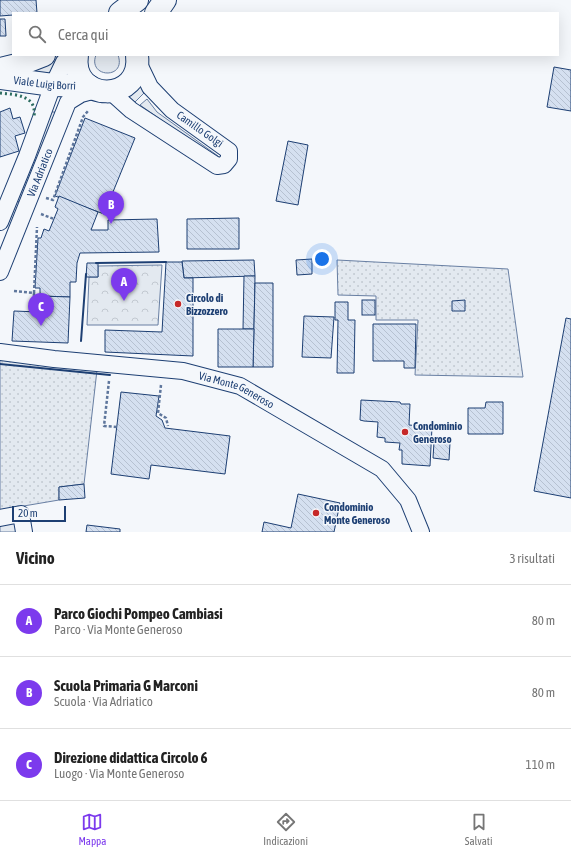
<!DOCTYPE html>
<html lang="it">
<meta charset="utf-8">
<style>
:root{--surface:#fff;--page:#f6f6f6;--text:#222;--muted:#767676;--line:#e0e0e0;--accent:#7c3aed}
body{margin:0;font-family:"Asap Condensed",sans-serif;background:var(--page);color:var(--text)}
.scale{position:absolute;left:12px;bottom:10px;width:54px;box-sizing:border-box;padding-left:4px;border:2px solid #1d3f73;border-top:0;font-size:11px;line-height:14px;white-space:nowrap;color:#1d3f73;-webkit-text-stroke:3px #f4f7fb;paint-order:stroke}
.you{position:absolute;left:322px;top:259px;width:14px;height:14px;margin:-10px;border:3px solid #fff;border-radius:50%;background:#1a73e8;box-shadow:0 0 0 6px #1a73e833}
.badge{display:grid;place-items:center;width:26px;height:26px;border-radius:50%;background:var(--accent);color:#fff;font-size:13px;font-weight:700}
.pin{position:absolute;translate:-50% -33px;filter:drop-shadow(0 1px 2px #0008)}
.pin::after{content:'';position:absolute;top:21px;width:14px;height:12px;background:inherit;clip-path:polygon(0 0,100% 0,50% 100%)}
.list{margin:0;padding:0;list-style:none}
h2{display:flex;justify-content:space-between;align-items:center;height:52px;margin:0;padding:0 16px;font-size:17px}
h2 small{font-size:13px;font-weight:400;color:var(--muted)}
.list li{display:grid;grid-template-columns:26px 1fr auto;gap:12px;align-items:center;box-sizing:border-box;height:72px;padding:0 16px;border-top:1px solid var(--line)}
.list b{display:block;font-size:15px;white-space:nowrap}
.list p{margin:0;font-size:13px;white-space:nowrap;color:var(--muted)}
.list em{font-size:13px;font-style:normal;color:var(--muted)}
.icon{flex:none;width:22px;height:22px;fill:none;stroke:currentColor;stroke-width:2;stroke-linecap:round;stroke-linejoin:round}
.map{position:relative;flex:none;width:571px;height:532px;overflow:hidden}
.search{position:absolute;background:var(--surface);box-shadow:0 4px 16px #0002;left:12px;right:12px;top:12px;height:44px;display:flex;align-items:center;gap:10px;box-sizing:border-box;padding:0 14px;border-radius:0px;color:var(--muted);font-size:15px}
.sheet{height:268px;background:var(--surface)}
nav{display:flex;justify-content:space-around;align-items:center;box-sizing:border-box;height:56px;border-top:1px solid var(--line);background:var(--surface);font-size:11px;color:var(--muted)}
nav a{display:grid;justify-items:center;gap:2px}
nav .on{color:var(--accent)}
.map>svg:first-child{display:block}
.grass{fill:#e3e9f0;stroke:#687fa3}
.forest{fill:url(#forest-crowns);stroke:#687fa3}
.garden{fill:url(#garden-dots);stroke:#687fa3}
.building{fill:url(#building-back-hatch);stroke:#1d3f73}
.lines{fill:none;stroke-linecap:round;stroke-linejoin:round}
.minor-casing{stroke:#1d3f73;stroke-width:18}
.secondary-casing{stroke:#1d3f73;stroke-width:24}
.path{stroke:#5e769c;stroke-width:2.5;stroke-dasharray:3 2;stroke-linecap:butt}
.minor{stroke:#f4f7fb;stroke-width:16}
.secondary{stroke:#f4f7fb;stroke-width:22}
.hedge{stroke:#2c6c60;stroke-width:3;stroke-dasharray:2 3;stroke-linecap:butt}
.wall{stroke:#1d3f73;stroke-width:2}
.poi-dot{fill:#c62828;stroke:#f4f7fb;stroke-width:1.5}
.labels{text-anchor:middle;stroke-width:3;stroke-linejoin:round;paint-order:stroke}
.street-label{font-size:11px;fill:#1d3f73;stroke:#f4f7fb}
.poi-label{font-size:11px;font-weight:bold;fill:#1d3f73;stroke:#f4f7fb;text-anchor:start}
</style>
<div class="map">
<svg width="571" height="532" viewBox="0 0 571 532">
<defs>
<pattern id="forest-crowns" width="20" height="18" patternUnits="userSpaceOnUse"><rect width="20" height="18" fill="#e3e9f0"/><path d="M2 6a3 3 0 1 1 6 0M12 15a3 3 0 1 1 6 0" fill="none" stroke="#c2c9d1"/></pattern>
<pattern id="garden-dots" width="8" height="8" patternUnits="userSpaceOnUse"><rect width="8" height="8" fill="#e3e9f0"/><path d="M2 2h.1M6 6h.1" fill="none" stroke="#c2c9d1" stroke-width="1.8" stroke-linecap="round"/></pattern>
<pattern id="building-back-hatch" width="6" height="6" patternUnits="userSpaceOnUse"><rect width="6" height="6" fill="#d5e0f0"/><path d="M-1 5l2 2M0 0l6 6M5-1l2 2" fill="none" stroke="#b6c1d1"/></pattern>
</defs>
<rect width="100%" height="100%" fill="#f4f7fb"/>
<g class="grass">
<polygon points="58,55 62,55 52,75 25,73"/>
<path d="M96 55H118C127 80 87 78 96 55Z"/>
<polygon points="139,81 144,93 135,102 124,94"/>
<polygon points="147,99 157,112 218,156 215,158 140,105"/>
<polygon points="50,112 57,112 21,203 16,200"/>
<polygon points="17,521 20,532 0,532 0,524"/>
</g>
<polygon class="forest" points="162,265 158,325 87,325 89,277 98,277 98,266"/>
<g class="garden">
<polygon points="337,260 508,269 523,377 415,375 418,320 376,320 376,296 338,295"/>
<polygon points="0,360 97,370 84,484 59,487 59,500 0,510"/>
</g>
<g class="building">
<polygon points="0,0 36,0 37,13 13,13 13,15 0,16"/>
<polygon points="0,19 5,19 6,36 0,36"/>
<polygon points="554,67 571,70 571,111 547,107"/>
<polygon points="10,108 13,119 20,117 25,133 15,136 19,151 0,157 0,112"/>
<polygon points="85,118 135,138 104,214 55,196"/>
<polygon points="288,141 308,145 298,205 276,201"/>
<polygon points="59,196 98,212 91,230 108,230 108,220 157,219 159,252 80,253 77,263 76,282 70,282 70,297 40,296 40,288 35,288 38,238 41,238 44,229 49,231 58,209 55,207"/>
<polygon points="239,218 239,249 187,249 187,219"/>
<polygon points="312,259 312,274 297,275 296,260"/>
<polygon points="254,260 255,276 184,278 182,261"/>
<polygon points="166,262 182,262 184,278 193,278 193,356 105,352 105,330 162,332"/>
<polygon points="87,263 98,263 98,277 86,277"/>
<polygon points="244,276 255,276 254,329 243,329"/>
<polygon points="255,283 273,283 273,367 253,367"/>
<polygon points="40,296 70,297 68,343 12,341 14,311 39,312"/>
<rect x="362" y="300" width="13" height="15"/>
<polygon points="465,300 465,311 452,311 452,301"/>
<polygon points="335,302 348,302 348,320 355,320 354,373 337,373 338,320 335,320"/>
<polygon points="304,316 334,317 331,358 302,357"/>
<polygon points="566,318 571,319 571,498 534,491"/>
<polygon points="373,324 416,324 415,368 404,368 404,361 373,361"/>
<polygon points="218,329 254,329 253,367 218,367"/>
<polygon points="121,392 159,396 156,416 162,420 165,428 230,436 225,474 151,465 149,479 111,474"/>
<polygon points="361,400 400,402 401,404 410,404 409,425 432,427 430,466 402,464 402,450 399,450 400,443 385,442 385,438 377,437 378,422 364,421 360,420"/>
<polygon points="486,402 503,402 503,434 468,434 468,408 485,408"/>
<polygon points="434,442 450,443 449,460 433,458"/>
<polygon points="84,484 85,498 59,500 59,487"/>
<polygon points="298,494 340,503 334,532 262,532 264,522 291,528"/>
<polygon points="87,525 120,529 120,532 86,532"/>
</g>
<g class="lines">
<defs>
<g id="minor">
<polyline points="111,92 131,110 217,166 224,165 229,159 229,151 172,110 150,87 138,62"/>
<polyline points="0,222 27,156 53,85 64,62 72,55"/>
<path id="s1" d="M0 272 68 102 81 94 96 90"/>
<path id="s2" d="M0 352 54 359 183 371 240 386 382 469 408 500 421 532"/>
<polyline points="0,518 21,514 24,532"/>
</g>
<g id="secondary">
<polyline points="120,13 137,0"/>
<polyline points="156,13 165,0"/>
<path d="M77 55C70 103 143 104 137 55"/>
<polyline points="0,69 21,64 44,55"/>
<path id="s3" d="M0 78 53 85 89 86"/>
</g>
</defs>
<use href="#minor" class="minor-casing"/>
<use href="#secondary" class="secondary-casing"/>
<g class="path">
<polyline points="46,198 53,200 83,117 88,111"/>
<polyline points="41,214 54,219"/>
<polyline points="14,291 34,293 33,312"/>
<polyline points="34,293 37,227"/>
<polyline points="109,381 104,426 117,427"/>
<polyline points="161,385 158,413 166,418 168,426"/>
</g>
<use href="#minor" class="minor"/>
<use href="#secondary" class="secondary"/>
<path class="hedge" d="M0 93C17 95 37 95 34 117"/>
<g class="wall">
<polyline points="96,263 166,262"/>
<polyline points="81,341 86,274"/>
<polyline points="0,364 110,375"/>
</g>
</g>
<g class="poi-dot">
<circle cx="178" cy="304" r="4"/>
<circle cx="405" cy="432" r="4"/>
<circle cx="316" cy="513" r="4"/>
</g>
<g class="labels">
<g class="street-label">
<text dy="4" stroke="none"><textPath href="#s3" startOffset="45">Viale Luigi Borri</textPath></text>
<text transform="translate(200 129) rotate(35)" y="4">Camillo Golgi</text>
<text dy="4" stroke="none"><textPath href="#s1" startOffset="107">Via Adriatico</textPath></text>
<text dy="4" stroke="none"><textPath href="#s2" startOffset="241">Via Monte Generoso</textPath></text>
</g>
<g class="poi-label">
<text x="186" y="302">Circolo di<tspan x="186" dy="13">Bizzozzero</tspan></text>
<text x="413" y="430">Condominio<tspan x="413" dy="13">Generoso</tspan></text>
<text x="324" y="511">Condominio<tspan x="324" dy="13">Monte Generoso</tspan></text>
</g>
</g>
</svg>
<div class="scale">20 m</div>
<div class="you"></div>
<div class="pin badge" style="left:124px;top:301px">A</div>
<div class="pin badge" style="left:111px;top:224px">B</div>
<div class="pin badge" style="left:41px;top:326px">C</div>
<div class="search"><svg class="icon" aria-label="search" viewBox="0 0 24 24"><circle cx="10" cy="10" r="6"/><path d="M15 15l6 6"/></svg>Cerca qui</div>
</div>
<section class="sheet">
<h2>Vicino<small>3 risultati</small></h2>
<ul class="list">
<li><span class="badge">A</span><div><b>Parco Giochi Pompeo Cambiasi</b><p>Parco · Via Monte Generoso</p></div><em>80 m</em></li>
<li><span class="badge">B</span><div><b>Scuola Primaria G Marconi</b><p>Scuola · Via Adriatico</p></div><em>80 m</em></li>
<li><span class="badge">C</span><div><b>Direzione didattica Circolo 6</b><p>Luogo · Via Monte Generoso</p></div><em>110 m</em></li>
</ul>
</section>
<nav>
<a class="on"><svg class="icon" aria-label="map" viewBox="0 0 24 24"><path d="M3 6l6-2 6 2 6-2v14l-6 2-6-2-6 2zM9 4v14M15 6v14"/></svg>Mappa</a>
<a><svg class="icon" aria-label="directions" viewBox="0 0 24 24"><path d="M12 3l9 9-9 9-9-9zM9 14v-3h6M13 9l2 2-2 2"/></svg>Indicazioni</a>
<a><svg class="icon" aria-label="saved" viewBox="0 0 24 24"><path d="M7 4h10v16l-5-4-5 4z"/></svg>Salvati</a>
</nav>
